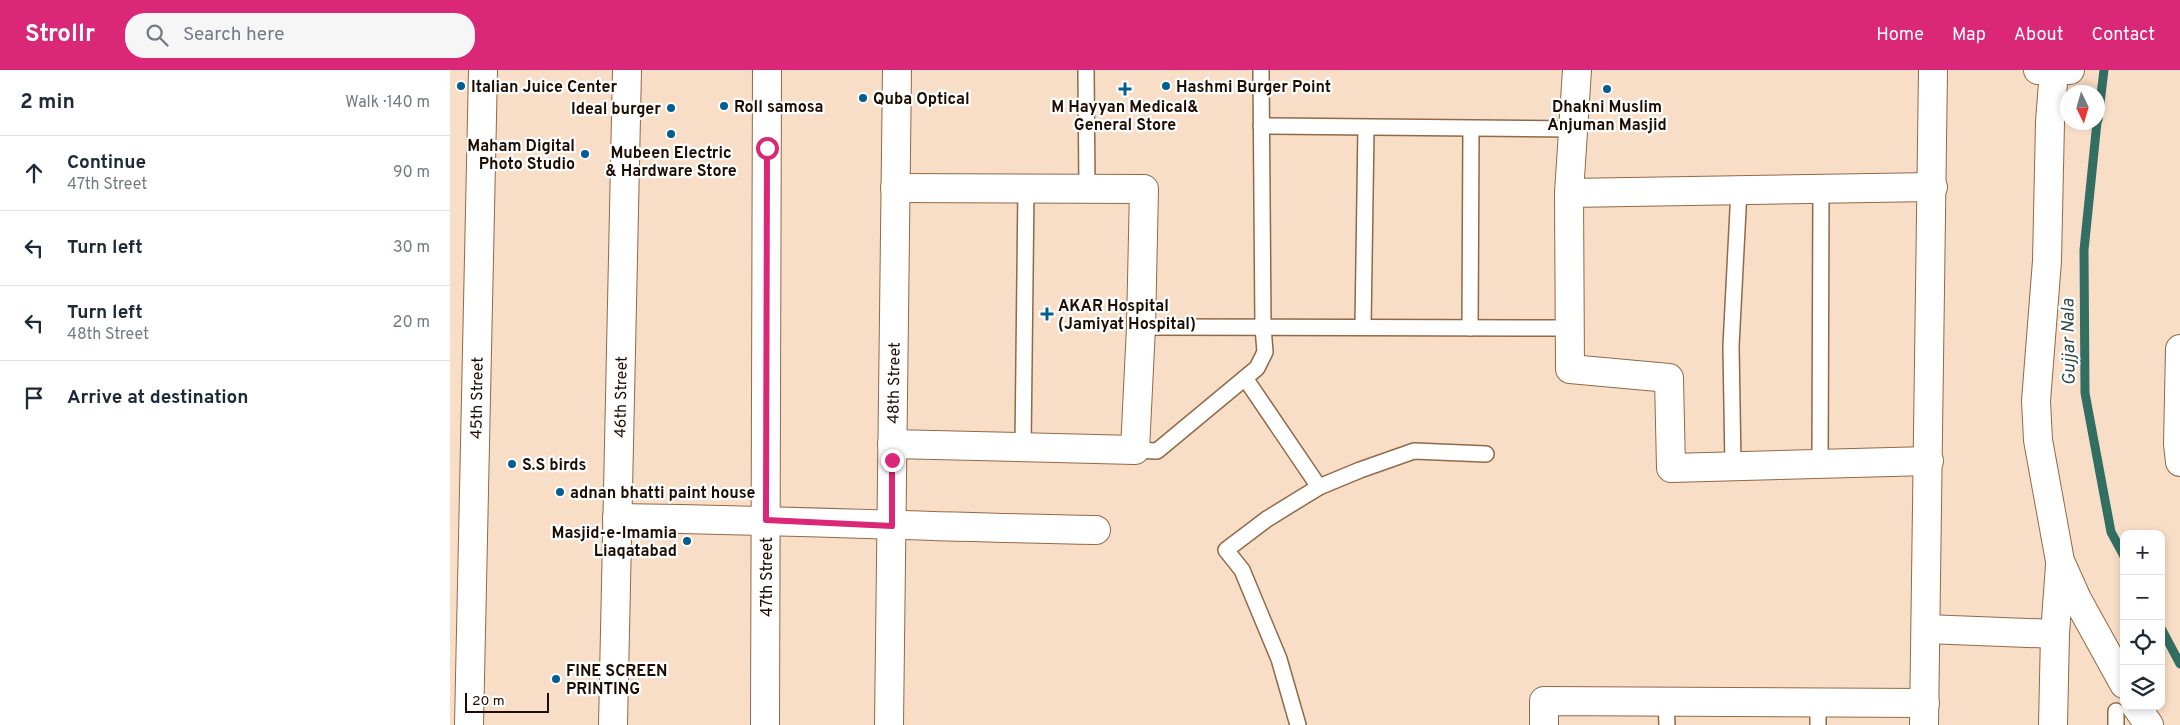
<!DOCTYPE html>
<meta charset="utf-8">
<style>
:root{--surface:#fff;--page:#f6f6f7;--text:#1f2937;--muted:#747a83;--line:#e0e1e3;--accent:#db2777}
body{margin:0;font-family:Overpass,sans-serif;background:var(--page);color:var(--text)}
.controls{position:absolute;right:15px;bottom:15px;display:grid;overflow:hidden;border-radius:10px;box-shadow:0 2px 8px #0003}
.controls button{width:45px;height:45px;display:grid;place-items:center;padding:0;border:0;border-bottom:1px solid var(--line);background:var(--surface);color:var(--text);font:25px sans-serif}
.compass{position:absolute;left:1610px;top:15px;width:45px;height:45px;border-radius:50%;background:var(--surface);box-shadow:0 2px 8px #0003;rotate:175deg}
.scale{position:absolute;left:15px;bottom:12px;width:84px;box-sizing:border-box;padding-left:5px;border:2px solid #1c0c01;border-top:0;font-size:14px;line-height:18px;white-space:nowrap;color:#1c0c01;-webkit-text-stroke:4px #fff;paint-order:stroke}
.stop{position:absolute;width:15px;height:15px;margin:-11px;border:4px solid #db2777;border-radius:50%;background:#fff}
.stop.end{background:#db2777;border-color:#fff;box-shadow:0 1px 5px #0008}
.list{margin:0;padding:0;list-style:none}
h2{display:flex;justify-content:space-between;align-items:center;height:65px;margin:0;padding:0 20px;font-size:21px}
h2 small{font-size:16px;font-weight:400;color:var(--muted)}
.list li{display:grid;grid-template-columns:32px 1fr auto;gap:15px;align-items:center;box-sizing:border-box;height:75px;padding:0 20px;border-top:1px solid var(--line)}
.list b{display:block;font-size:19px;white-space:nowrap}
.list p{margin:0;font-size:16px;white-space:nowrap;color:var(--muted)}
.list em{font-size:16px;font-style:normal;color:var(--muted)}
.icon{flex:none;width:28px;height:28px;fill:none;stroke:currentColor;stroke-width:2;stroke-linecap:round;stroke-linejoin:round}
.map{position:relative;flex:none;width:1730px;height:655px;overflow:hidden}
header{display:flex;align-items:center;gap:30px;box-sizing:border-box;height:70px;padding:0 25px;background:var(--accent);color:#fff}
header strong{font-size:24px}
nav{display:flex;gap:28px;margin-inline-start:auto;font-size:18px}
.search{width:350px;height:45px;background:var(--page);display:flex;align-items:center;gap:12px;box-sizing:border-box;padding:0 18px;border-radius:20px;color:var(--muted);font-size:19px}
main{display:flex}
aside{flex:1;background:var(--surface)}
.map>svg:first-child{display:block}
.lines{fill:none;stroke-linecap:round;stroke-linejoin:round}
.stream{stroke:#326f62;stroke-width:9}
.service-casing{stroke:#916946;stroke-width:18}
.minor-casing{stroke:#916946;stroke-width:30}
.tertiary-casing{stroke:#916946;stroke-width:30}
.service{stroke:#fff;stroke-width:15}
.minor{stroke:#fff;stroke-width:28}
.tertiary{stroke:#fff;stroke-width:28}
.route{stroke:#db2777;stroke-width:6}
.poi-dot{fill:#025e8f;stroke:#fff;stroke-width:2}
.labels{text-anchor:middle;stroke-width:4.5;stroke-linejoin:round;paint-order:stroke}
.poi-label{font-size:16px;font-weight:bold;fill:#1c0c01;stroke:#fff;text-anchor:start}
.street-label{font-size:16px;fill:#1c0c01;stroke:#fff}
.water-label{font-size:18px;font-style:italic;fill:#2b4843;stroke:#fff}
</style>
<header>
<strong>Strollr</strong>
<div class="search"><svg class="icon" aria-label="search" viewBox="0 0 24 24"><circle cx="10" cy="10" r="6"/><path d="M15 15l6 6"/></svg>Search here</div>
<nav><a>Home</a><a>Map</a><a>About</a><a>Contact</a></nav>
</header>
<main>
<aside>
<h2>2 min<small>Walk · 140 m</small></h2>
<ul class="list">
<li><svg class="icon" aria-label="ahead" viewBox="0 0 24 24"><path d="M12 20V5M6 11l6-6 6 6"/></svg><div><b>Continue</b><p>47th Street</p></div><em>90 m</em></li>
<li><svg class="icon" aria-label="left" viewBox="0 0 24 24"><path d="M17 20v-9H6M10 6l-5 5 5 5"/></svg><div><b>Turn left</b></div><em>30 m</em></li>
<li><svg class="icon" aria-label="left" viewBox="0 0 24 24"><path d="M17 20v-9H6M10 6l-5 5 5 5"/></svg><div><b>Turn left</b><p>48th Street</p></div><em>20 m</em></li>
<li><svg class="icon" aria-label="arrive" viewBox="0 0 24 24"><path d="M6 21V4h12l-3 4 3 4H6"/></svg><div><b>Arrive at destination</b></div></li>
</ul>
</aside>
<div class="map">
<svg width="1730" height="655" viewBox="0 0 1730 655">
<rect width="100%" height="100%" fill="#f9dec7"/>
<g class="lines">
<g class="stream">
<polyline points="1648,50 1654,0"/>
<polyline points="1647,52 1634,180 1635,323 1661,462 1674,486"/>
<polyline points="1711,558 1730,594"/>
</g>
<defs>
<g id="service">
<polyline points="636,0 637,119"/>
<polyline points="811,56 1123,59"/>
<polyline points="691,257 1120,258"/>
<polyline points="913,257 916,58"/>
<polyline points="1020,258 1021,59"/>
<polyline points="795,308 869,417"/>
<polyline points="573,377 576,118"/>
<polyline points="685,380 707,381 807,298 815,282 813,257 811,0"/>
<polyline points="1370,394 1371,119"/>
<polyline points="1283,397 1281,276 1289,120"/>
<polyline points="1216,631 1217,655"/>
<polyline points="1666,641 1666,655"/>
<polyline points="848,655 829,589 792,500 776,480 817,449 869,417 910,400 964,381 1036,384"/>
<polyline points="1368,655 1368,632"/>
</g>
<g id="minor">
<polyline points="1127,0 1119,123 1120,299 1219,308 1221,398 1479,391"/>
<polyline points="1604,0 1600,52 1597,191 1586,331 1588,370 1610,491 1627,529 1674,614"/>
<polyline points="1119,123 1483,117"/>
<polyline points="1730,279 1728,374 1730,392"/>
<polyline points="442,374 685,380 691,257 694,119 445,118"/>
<path d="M167 448C327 450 486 457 646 460"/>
<polyline points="1476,559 1605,564"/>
<polyline points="1686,636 1699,655"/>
<polyline points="19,655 33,0"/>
<polyline points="315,655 317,0"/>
<polyline points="439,655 447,0"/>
<polyline points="1094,655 1094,631 1475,633"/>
<polyline points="1474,655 1483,0"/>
<polyline points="1603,655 1605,564 1610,495"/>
</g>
<g id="tertiary">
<polyline points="1588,0 1620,0"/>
<polyline points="163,655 177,0"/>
</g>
</defs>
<use href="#service" class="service-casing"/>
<use href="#minor" class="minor-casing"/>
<use href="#tertiary" class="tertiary-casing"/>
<use href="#service" class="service"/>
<use href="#minor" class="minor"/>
<use href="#tertiary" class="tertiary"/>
</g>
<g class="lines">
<polyline class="route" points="317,78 316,450 442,456 442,390"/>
</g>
<g class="poi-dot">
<circle cx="11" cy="16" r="5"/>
<circle cx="716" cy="16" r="5"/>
<path d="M672.5 11.5h5v5h5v5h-5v5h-5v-5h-5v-5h5z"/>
<circle cx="1157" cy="19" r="5"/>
<circle cx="413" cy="28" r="5"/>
<circle cx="274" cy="36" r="5"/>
<circle cx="221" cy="38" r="5"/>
<circle cx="221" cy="64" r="5"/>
<circle cx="135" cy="84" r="5"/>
<path d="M594.5 236.5h5v5h5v5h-5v5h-5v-5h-5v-5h5z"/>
<circle cx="62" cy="394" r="5"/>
<circle cx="110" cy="422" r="5"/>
<circle cx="237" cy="471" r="5"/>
<circle cx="106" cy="609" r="5"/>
</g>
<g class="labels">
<g class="poi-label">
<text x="21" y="22">Italian Juice Center</text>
<text x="726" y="22">Hashmi Burger Point</text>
<text x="423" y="34">Quba Optical</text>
<text x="284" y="42">Roll samosa</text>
<text x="675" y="42" text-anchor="middle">M Hayyan Medical&amp;<tspan x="675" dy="18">General Store</tspan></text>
<text x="1157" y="42" text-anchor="middle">Dhakni Muslim<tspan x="1157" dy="18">Anjuman Masjid</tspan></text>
<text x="211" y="44" text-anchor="end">Ideal burger</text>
<text x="125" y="81" text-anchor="end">Maham Digital<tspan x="125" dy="18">Photo Studio</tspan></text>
<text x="221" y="88" text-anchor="middle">Mubeen Electric<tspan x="221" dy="18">&amp; Hardware Store</tspan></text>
<text x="608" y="241">AKAR Hospital<tspan x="608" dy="18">(Jamiyat Hospital)</tspan></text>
<text x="72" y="400">S.S birds</text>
<text x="120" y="428">adnan bhatti paint house</text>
<text x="227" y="468" text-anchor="end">Masjid-e-Imamia<tspan x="227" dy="18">Liaqatabad</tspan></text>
<text x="116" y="606">FINE SCREEN<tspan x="116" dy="18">PRINTING</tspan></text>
</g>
<g class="street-label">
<text transform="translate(443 313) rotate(-89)" y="6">48th Street</text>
<text transform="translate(170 327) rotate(-89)" y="6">46th Street</text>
<text transform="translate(26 328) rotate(-89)" y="6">45th Street</text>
<text transform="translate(316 507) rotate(-90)" y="6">47th Street</text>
</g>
<g class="water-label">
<text transform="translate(1618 272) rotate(-91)" y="6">Gujjar Nala</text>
</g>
</g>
</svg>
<div class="controls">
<button>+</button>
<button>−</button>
<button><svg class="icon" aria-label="locate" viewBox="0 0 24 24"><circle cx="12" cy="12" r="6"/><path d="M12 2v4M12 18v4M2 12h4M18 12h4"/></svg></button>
<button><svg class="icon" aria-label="layers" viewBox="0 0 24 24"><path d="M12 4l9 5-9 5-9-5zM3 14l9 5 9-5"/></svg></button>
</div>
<svg class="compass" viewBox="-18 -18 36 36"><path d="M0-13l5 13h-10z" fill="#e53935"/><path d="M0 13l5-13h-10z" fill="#747a83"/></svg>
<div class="scale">20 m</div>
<div class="stop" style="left:317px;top:78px"></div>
<div class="stop end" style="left:442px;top:390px"></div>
</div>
</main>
